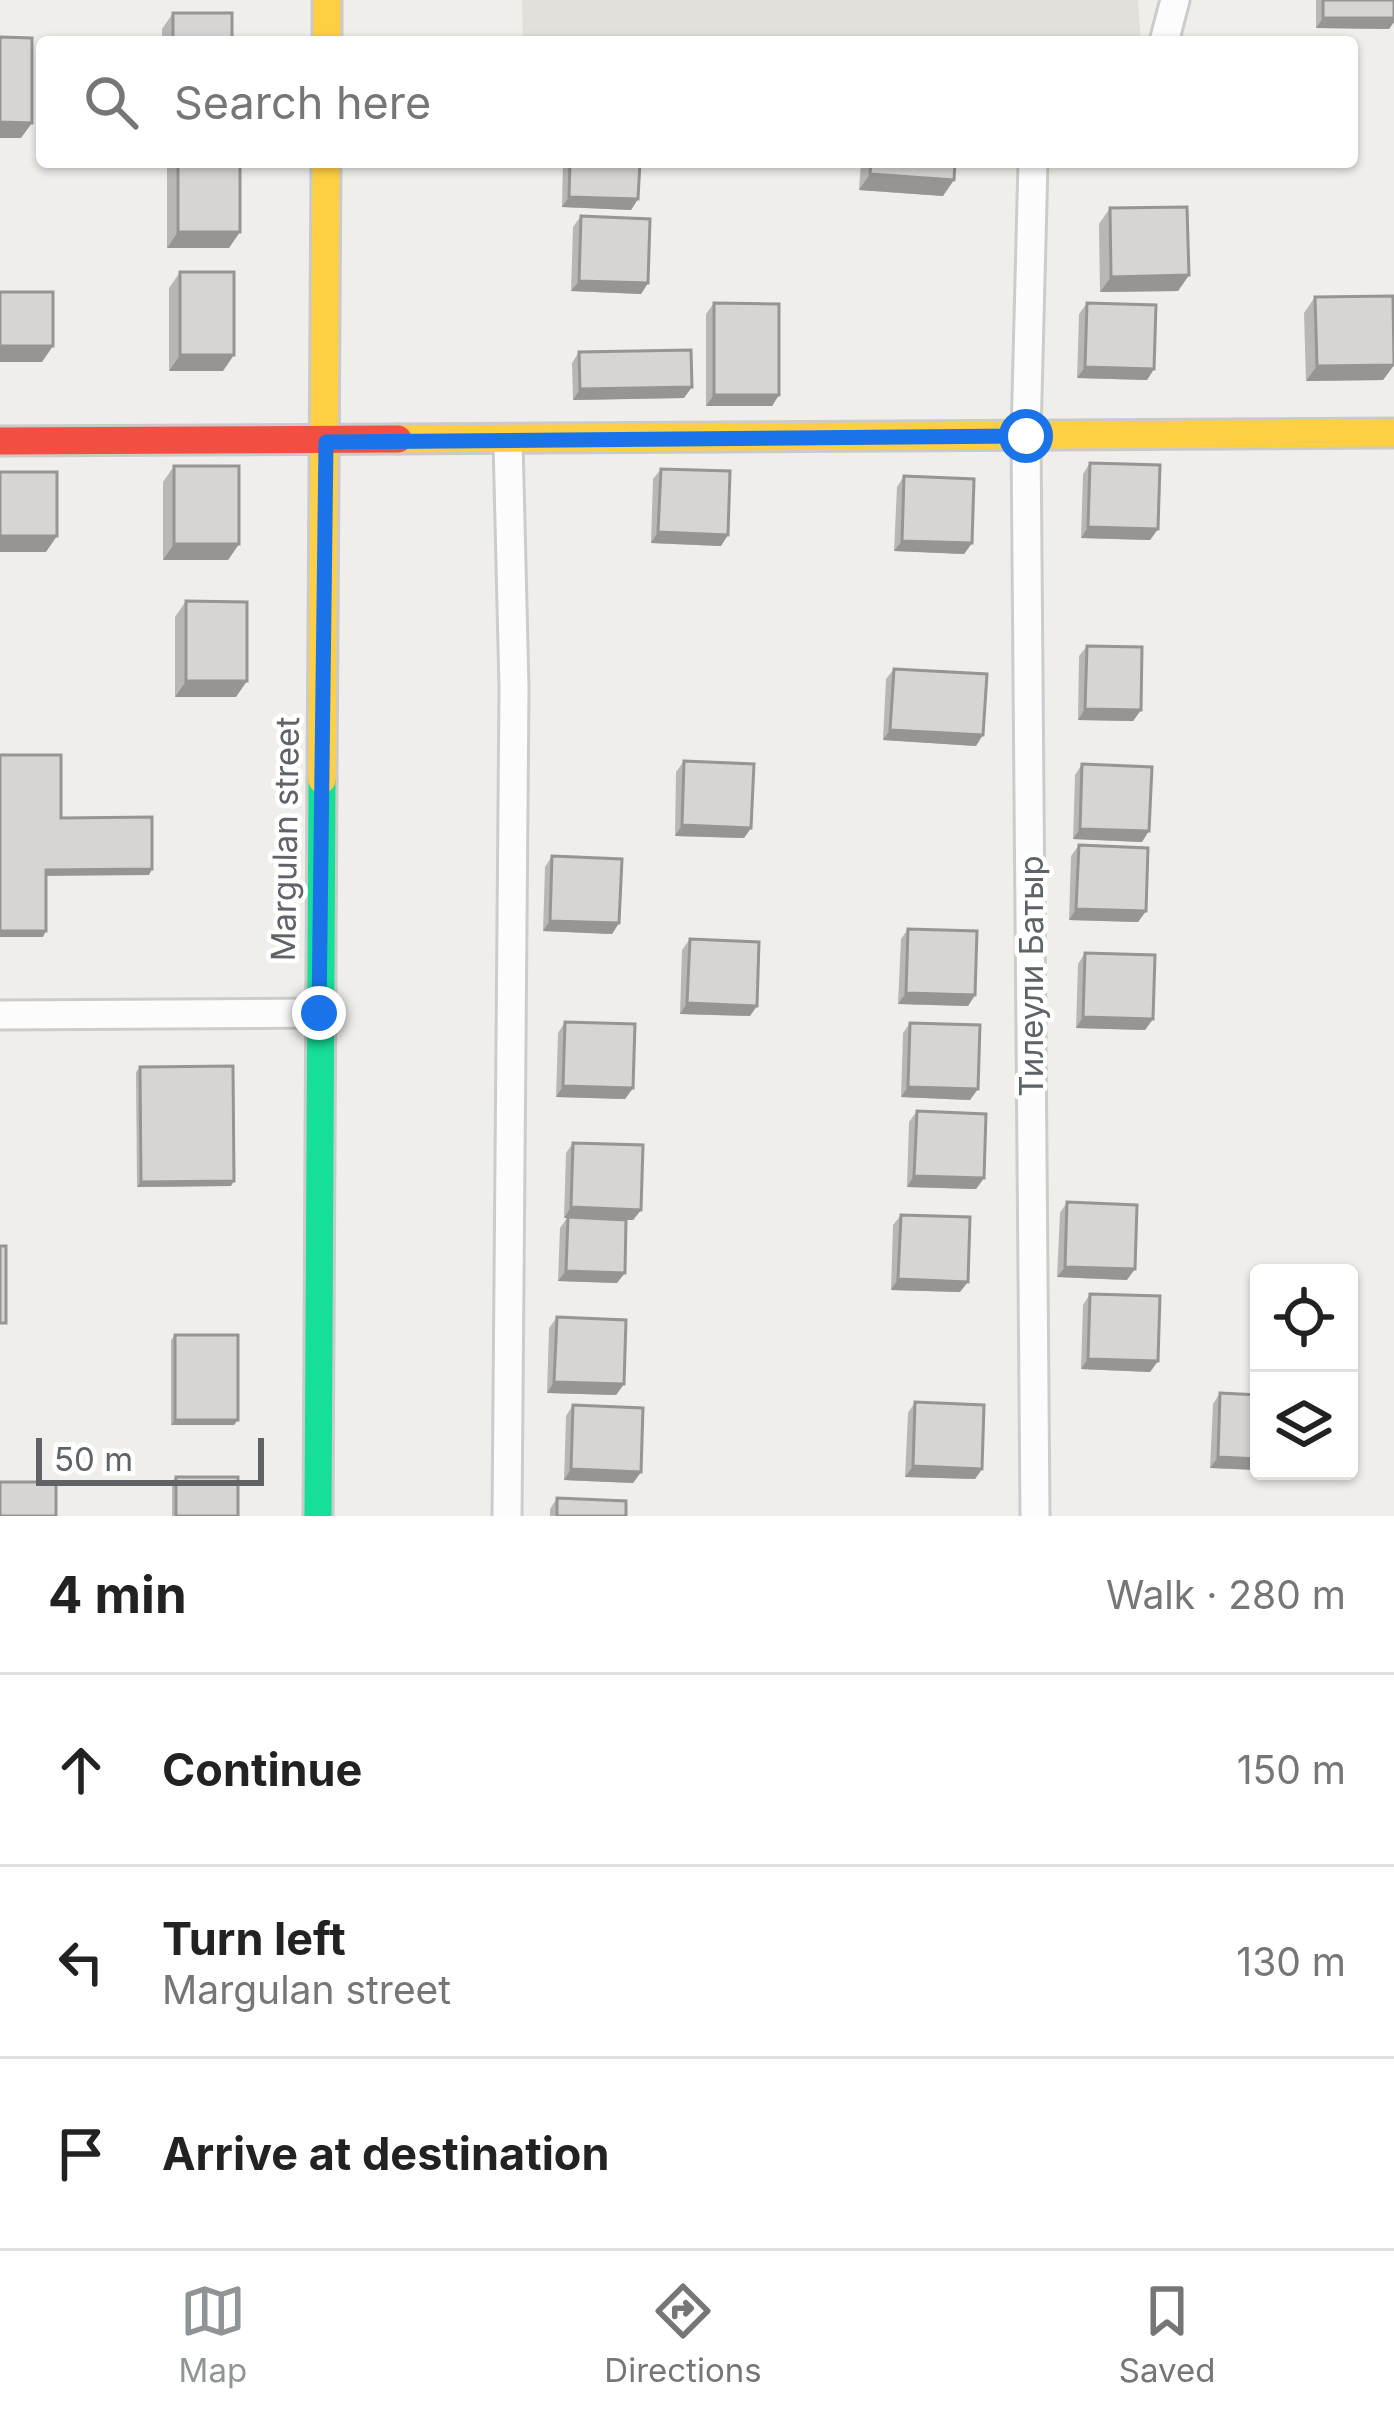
<!DOCTYPE html>
<meta charset="utf-8">
<style>
:root{--surface:#fff;--page:#f6f6f6;--text:#222;--muted:#767676;--line:#e0e0e0;--accent:#919496}
body{margin:0;font-family:Inter,sans-serif;background:var(--page);color:var(--text)}
.controls{position:absolute;right:36px;bottom:36px;display:grid;overflow:hidden;border-radius:12px;box-shadow:0 3px 9px #0004}
.controls button{width:108px;height:108px;display:grid;place-items:center;padding:0;border:0;border-bottom:3px solid var(--line);background:var(--surface);color:var(--text);font:60px sans-serif}
.scale{position:absolute;left:36px;bottom:30px;width:228px;box-sizing:border-box;padding-left:12px;border:6px solid #5f6368;border-top:0;font-size:33px;line-height:42px;white-space:nowrap;color:#5f6368;-webkit-text-stroke:9px #fff;paint-order:stroke}
.stop{position:absolute;width:36px;height:36px;margin:-27px;border:9px solid #1a73e8;border-radius:50%;background:#fff}
.stop.end{background:#1a73e8;border-color:#fff;box-shadow:0 3px 12px #0008}
.list{margin:0;padding:0;list-style:none}
h2{display:flex;justify-content:space-between;align-items:center;height:156px;margin:0;padding:0 48px;font-size:51px}
h2 small{font-size:39px;font-weight:400;color:var(--muted)}
.list li{display:grid;grid-template-columns:78px 1fr auto;gap:36px;align-items:center;box-sizing:border-box;height:192px;padding:0 48px;border-top:3px solid var(--line)}
.list b{display:block;font-size:45px;white-space:nowrap}
.list p{margin:0;font-size:39px;white-space:nowrap;color:var(--muted)}
.list em{font-size:39px;font-style:normal;color:var(--muted)}
.icon{flex:none;width:66px;height:66px;fill:none;stroke:currentColor;stroke-width:2;stroke-linecap:round;stroke-linejoin:round}
.map{position:relative;flex:none;width:1394px;height:1516px;overflow:hidden}
.search{position:absolute;background:var(--surface);box-shadow:0 3px 9px #0004;left:36px;right:36px;top:36px;height:132px;display:flex;align-items:center;gap:30px;box-sizing:border-box;padding:0 42px;border-radius:12px;color:var(--muted);font-size:45px}
.sheet{height:732px;background:var(--surface)}
nav{display:flex;justify-content:space-around;align-items:center;box-sizing:border-box;height:168px;border-top:3px solid var(--line);background:var(--surface);font-size:33px;color:var(--muted)}
nav a{display:grid;justify-items:center;gap:6px}
nav .on{color:var(--accent)}
.map>svg:first-child{display:block}
.education{fill:#e2e0da}
.lines{fill:none;stroke-linecap:round;stroke-linejoin:round}
.street-casing{stroke:#cbcccc;stroke-width:33}
.fast-casing{stroke:#cacacb;stroke-width:33}
.slow-casing{stroke:#cacacb;stroke-width:33}
.jam-casing{stroke:#cacacb;stroke-width:33}
.street{stroke:#fdfcfc;stroke-width:27}
.fast{stroke:#16e098;stroke-width:27}
.slow{stroke:#ffcf43;stroke-width:27}
.jam{stroke:#f24e42;stroke-width:27}
.wall{fill:#b8b7b5}
.shaded-wall{fill:#969594}
.building{fill:#d6d5d3;stroke:#969594;stroke-width:3}
.route{stroke:#1a73e8;stroke-width:15}
.labels{text-anchor:middle;stroke-width:9;stroke-linejoin:round;paint-order:stroke}
.street-label{font-size:33px;fill:#5f6368;stroke:#fff}
</style>
<div class="map">
<svg width="1394" height="1516" viewBox="0 0 1394 1516">
<rect width="100%" height="100%" fill="#efeeea"/>
<polygon class="education" points="522,0 1138,0 1141,42 523,42"/>
<g class="lines">
<defs>
<g id="street">
<polyline points="1164,42 1175,0"/>
<polyline points="1033,162 1026,436 1035,1516"/>
<polyline points="0,1015 319,1013"/>
<polyline points="507,1516 514,688 508,440"/>
</g>
<polyline id="fast" points="318,1516 322,780"/>
<g id="slow">
<polyline points="327,0 327,42"/>
<polyline points="398,439 1394,433"/>
<polyline points="322,780 326,162"/>
</g>
<polyline id="jam" points="0,441 398,439"/>
</defs>
<use href="#street" class="street-casing"/>
<use href="#fast" class="fast-casing"/>
<use href="#slow" class="slow-casing"/>
<use href="#jam" class="jam-casing"/>
<use href="#street" class="street"/>
<use href="#fast" class="fast"/>
<use href="#slow" class="slow"/>
<use href="#jam" class="jam"/>
</g>
<g class="wall">
<polygon points="1316,0 1394,0 1394,22 1389,29 1316,28"/>
<polygon points="173,13 232,42 162,42 162,29"/>
<polygon points="167,162 240,162 229,248 167,248"/>
<polygon points="563,162 640,162 638,199 631,210 562,207"/>
<polygon points="861,162 955,162 943,196 859,190"/>
<polygon points="1110,208 1189,275 1178,291 1100,292 1099,224"/>
<polygon points="581,216 648,283 641,294 571,291 573,227"/>
<polygon points="180,272 223,371 169,371 169,288"/>
<polygon points="1315,297 1394,365 1383,380 1306,381 1304,313"/>
<polygon points="714,303 779,395 772,406 706,406 706,314"/>
<polygon points="1087,303 1154,369 1147,380 1077,378 1079,314"/>
<polygon points="579,352 684,398 573,400 572,363"/>
<polygon points="1090,463 1158,529 1150,540 1081,538 1083,474"/>
<polygon points="174,466 239,544 228,560 163,560 163,482"/>
<polygon points="661,469 721,546 651,543 653,479"/>
<polygon points="904,476 972,543 964,554 894,551 897,487"/>
<polygon points="186,601 236,697 175,697 175,617"/>
<polygon points="1087,646 1141,710 1133,721 1078,720 1079,656"/>
<polygon points="894,669 976,746 883,740 886,679"/>
<polygon points="684,761 751,828 744,838 675,836 676,772"/>
<polygon points="1082,764 1142,842 1073,839 1075,775"/>
<polygon points="1079,845 1146,911 1138,922 1069,920 1071,856"/>
<polygon points="552,856 619,923 612,934 543,931 545,867"/>
<polygon points="908,929 975,995 968,1006 898,1004 901,939"/>
<polygon points="690,939 750,1016 680,1014 682,950"/>
<polygon points="1085,953 1153,1019 1145,1030 1076,1028 1078,964"/>
<polygon points="565,1022 633,1088 625,1099 556,1097 558,1033"/>
<polygon points="910,1023 970,1100 901,1097 903,1033"/>
<polygon points="140,1067 231,1186 137,1187 136,1072"/>
<polygon points="917,1111 984,1178 976,1189 907,1187 909,1122"/>
<polygon points="573,1143 641,1210 633,1220 626,1220 617,1283 558,1281 560,1228 567,1218 564,1218 566,1153"/>
<polygon points="1067,1202 1127,1280 1057,1277 1060,1213"/>
<polygon points="901,1215 960,1292 891,1290 893,1225"/>
<polygon points="1090,1294 1158,1361 1150,1372 1081,1369 1083,1305"/>
<polygon points="557,1317 624,1384 616,1395 547,1393 549,1328"/>
<polygon points="175,1335 234,1425 171,1425 171,1340"/>
<polygon points="1220,1393 1259,1395 1259,1470 1210,1468 1213,1404"/>
<polygon points="915,1402 982,1469 975,1479 905,1477 908,1413"/>
<polygon points="573,1405 641,1472 633,1483 564,1480 566,1416"/>
<polygon points="176,1477 238,1516 172,1516 172,1482"/>
<polygon points="557,1498 626,1516 550,1516 550,1509"/>
</g>
<g class="shaded-wall">
<polygon points="1323,18 1394,18 1394,22 1389,29 1316,28"/>
<polygon points="0,122 32,123 21,138 0,138"/>
<polygon points="870,174 954,180 943,196 859,190"/>
<polygon points="569,197 638,199 631,210 562,207"/>
<polygon points="178,232 240,232 229,248 167,248"/>
<polygon points="1189,275 1178,291 1100,292 1111,277"/>
<polygon points="579,281 648,283 641,294 571,291"/>
<polygon points="0,346 53,346 42,362 0,362"/>
<polygon points="180,355 234,355 223,371 169,371"/>
<polygon points="1394,365 1383,380 1306,381 1317,366"/>
<polygon points="1085,367 1154,369 1147,380 1077,378"/>
<polygon points="692,387 684,398 573,400 580,389"/>
<polygon points="714,395 779,395 772,406 706,406"/>
<polygon points="1088,527 1158,529 1150,540 1081,538"/>
<polygon points="658,532 728,535 721,546 651,543"/>
<polygon points="0,536 57,536 46,552 0,552"/>
<polygon points="902,541 972,543 964,554 894,551"/>
<polygon points="174,544 239,544 228,560 163,560"/>
<polygon points="186,681 247,681 236,697 175,697"/>
<polygon points="1085,709 1141,710 1133,721 1078,720"/>
<polygon points="890,730 983,735 976,746 883,740"/>
<polygon points="682,825 751,828 744,838 675,836"/>
<polygon points="1080,829 1149,831 1142,842 1073,839"/>
<polygon points="152,869 149,875 42,876 46,870"/>
<polygon points="1076,909 1146,911 1138,922 1069,920"/>
<polygon points="550,921 619,923 612,934 543,931"/>
<polygon points="0,931 46,931 43,937 0,937"/>
<polygon points="906,993 975,995 968,1006 898,1004"/>
<polygon points="687,1003 757,1006 750,1016 680,1014"/>
<polygon points="1083,1017 1153,1019 1145,1030 1076,1028"/>
<polygon points="563,1086 633,1088 625,1099 556,1097"/>
<polygon points="908,1087 978,1089 970,1100 901,1097"/>
<polygon points="914,1176 984,1178 976,1189 907,1187"/>
<polygon points="234,1181 231,1186 137,1187 141,1182"/>
<polygon points="571,1207 641,1210 633,1220 564,1218"/>
<polygon points="1065,1267 1135,1269 1127,1280 1057,1277"/>
<polygon points="566,1271 625,1273 617,1283 558,1281"/>
<polygon points="898,1279 968,1282 960,1292 891,1290"/>
<polygon points="1088,1359 1158,1361 1150,1372 1081,1369"/>
<polygon points="554,1382 624,1384 616,1395 547,1393"/>
<polygon points="175,1420 238,1420 234,1425 171,1425"/>
<polygon points="1218,1457 1259,1459 1259,1470 1210,1468"/>
<polygon points="913,1466 982,1469 975,1479 905,1477"/>
<polygon points="571,1469 641,1472 633,1483 564,1480"/>
</g>
<g class="building">
<rect x="1323" y="0" width="71" height="18"/>
<rect x="173" y="13" width="59" height="29"/>
<polygon points="0,37 32,38 32,123 0,122"/>
<rect x="178" y="162" width="62" height="70"/>
<polygon points="570,162 640,162 638,199 569,197"/>
<polygon points="871,162 955,162 954,180 870,174"/>
<polygon points="1187,207 1189,275 1111,277 1110,208"/>
<polygon points="581,216 650,219 648,283 579,281"/>
<rect x="180" y="272" width="54" height="83"/>
<rect x="0" y="292" width="53" height="54"/>
<polygon points="1393,296 1394,365 1317,366 1315,297"/>
<polygon points="714,303 779,304 779,395 714,395"/>
<polygon points="1087,303 1156,305 1154,369 1085,367"/>
<polygon points="691,350 692,387 580,389 579,352"/>
<polygon points="1090,463 1160,465 1158,529 1088,527"/>
<rect x="174" y="466" width="65" height="78"/>
<polygon points="661,469 730,471 728,535 658,532"/>
<rect x="0" y="472" width="57" height="64"/>
<polygon points="904,476 974,479 972,543 902,541"/>
<polygon points="186,601 247,602 247,681 186,681"/>
<polygon points="1087,646 1142,647 1141,710 1085,709"/>
<polygon points="894,669 987,674 983,735 890,730"/>
<polygon points="0,755 61,755 61,818 152,817 152,869 46,870 46,931 0,931"/>
<polygon points="684,761 754,764 751,828 682,825"/>
<polygon points="1082,764 1152,767 1149,831 1080,829"/>
<polygon points="1079,845 1148,848 1146,911 1076,909"/>
<polygon points="552,856 622,859 619,923 550,921"/>
<polygon points="908,929 977,931 975,995 906,993"/>
<polygon points="690,939 759,942 757,1006 687,1003"/>
<polygon points="1085,953 1155,955 1153,1019 1083,1017"/>
<polygon points="565,1022 635,1024 633,1088 563,1086"/>
<polygon points="910,1023 980,1025 978,1089 908,1087"/>
<polygon points="233,1066 234,1181 141,1182 140,1067"/>
<polygon points="917,1111 986,1114 984,1178 914,1176"/>
<polygon points="573,1143 643,1145 641,1210 571,1207"/>
<polygon points="1067,1202 1137,1205 1135,1269 1065,1267"/>
<polygon points="901,1215 970,1217 968,1282 898,1279"/>
<polygon points="568,1217 626,1220 625,1273 566,1271"/>
<rect x="0" y="1246" width="6" height="77"/>
<polygon points="1090,1294 1160,1296 1158,1361 1088,1359"/>
<polygon points="557,1317 626,1320 624,1384 554,1382"/>
<rect x="175" y="1335" width="63" height="85"/>
<polygon points="1220,1393 1259,1395 1259,1459 1218,1457"/>
<polygon points="915,1402 984,1405 982,1469 913,1466"/>
<polygon points="573,1405 643,1408 641,1472 571,1469"/>
<rect x="176" y="1477" width="62" height="39"/>
<rect x="0" y="1482" width="56" height="34"/>
<polygon points="557,1498 626,1501 626,1516 557,1516"/>
</g>
<g class="lines">
<polyline class="route" points="319,1013 326,442 1026,436"/>
</g>
<g class="labels">
<g class="street-label">
<text transform="translate(285 839) rotate(-89)" y="12">Margulan street</text>
<text transform="translate(1031 976) rotate(-90)" y="12">Тилеули Батыр</text>
</g>
</g>
</svg>
<div class="controls">
<button><svg class="icon" aria-label="locate" viewBox="0 0 24 24"><circle cx="12" cy="12" r="6"/><path d="M12 2v4M12 18v4M2 12h4M18 12h4"/></svg></button>
<button><svg class="icon" aria-label="layers" viewBox="0 0 24 24"><path d="M12 4l9 5-9 5-9-5zM3 14l9 5 9-5"/></svg></button>
</div>
<div class="scale">50 m</div>
<div class="stop" style="left:1026px;top:436px"></div>
<div class="stop end" style="left:319px;top:1013px"></div>
<div class="search"><svg class="icon" aria-label="search" viewBox="0 0 24 24"><circle cx="10" cy="10" r="6"/><path d="M15 15l6 6"/></svg>Search here</div>
</div>
<section class="sheet">
<h2>4 min<small>Walk · 280 m</small></h2>
<ul class="list">
<li><svg class="icon" aria-label="ahead" viewBox="0 0 24 24"><path d="M12 20V5M6 11l6-6 6 6"/></svg><div><b>Continue</b></div><em>150 m</em></li>
<li><svg class="icon" aria-label="left" viewBox="0 0 24 24"><path d="M17 20v-9H6M10 6l-5 5 5 5"/></svg><div><b>Turn left</b><p>Margulan street</p></div><em>130 m</em></li>
<li><svg class="icon" aria-label="arrive" viewBox="0 0 24 24"><path d="M6 21V4h12l-3 4 3 4H6"/></svg><div><b>Arrive at destination</b></div></li>
</ul>
</section>
<nav>
<a class="on"><svg class="icon" aria-label="map" viewBox="0 0 24 24"><path d="M3 6l6-2 6 2 6-2v14l-6 2-6-2-6 2zM9 4v14M15 6v14"/></svg>Map</a>
<a><svg class="icon" aria-label="directions" viewBox="0 0 24 24"><path d="M12 3l9 9-9 9-9-9zM9 14v-3h6M13 9l2 2-2 2"/></svg>Directions</a>
<a><svg class="icon" aria-label="saved" viewBox="0 0 24 24"><path d="M7 4h10v16l-5-4-5 4z"/></svg>Saved</a>
</nav>
